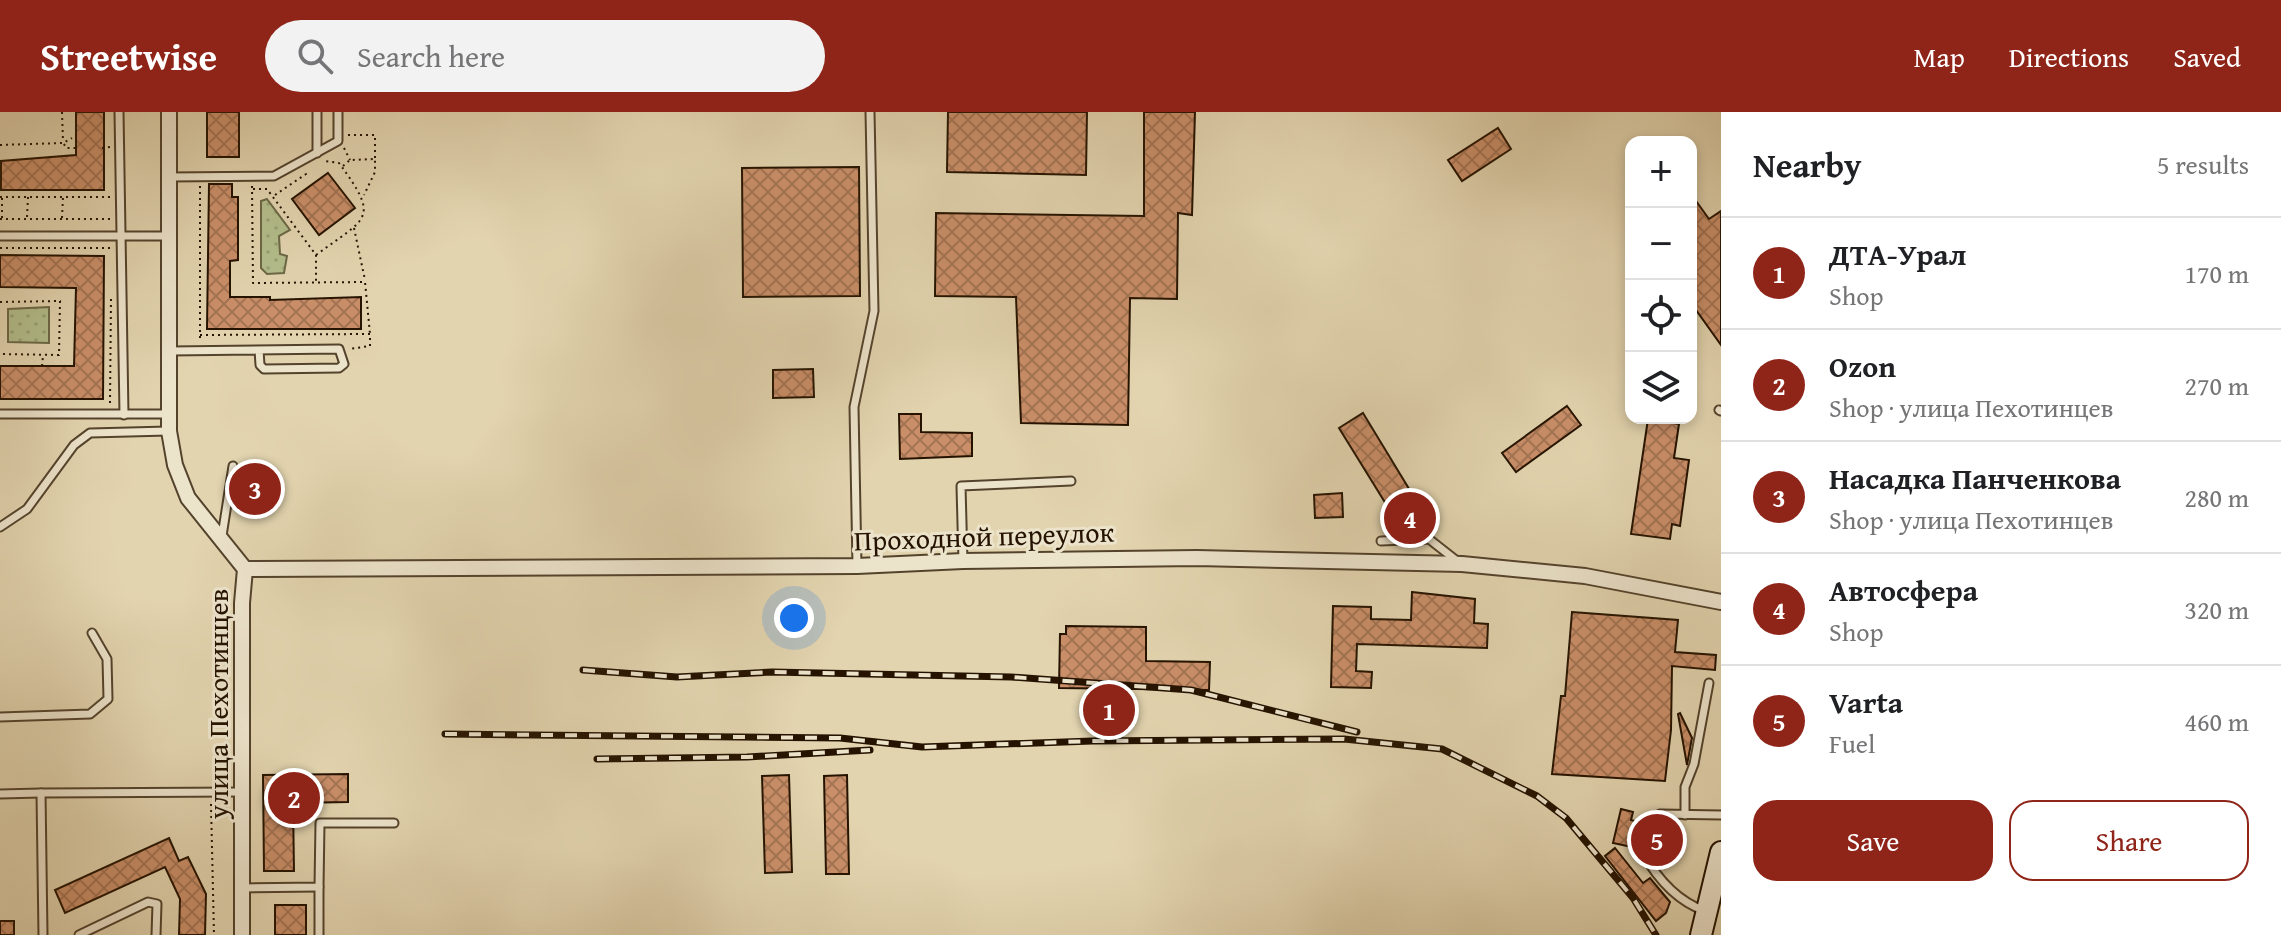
<!DOCTYPE html>
<meta charset="utf-8">
<style>
:root{--surface:#fff;--page:#f2f2f2;--text:#202124;--muted:#757577;--line:#e0e0e0;--accent:#8f2418}
body{margin:0;font-family:"Gentium Book Plus",serif;background:var(--page);color:var(--text)}
.controls{position:absolute;right:24px;top:24px;display:grid;overflow:hidden;border-radius:16px;box-shadow:0 4px 12px #0003}
.controls button{width:72px;height:72px;display:grid;place-items:center;padding:0;border:0;border-bottom:2px solid var(--line);background:var(--surface);color:var(--text);font:40px sans-serif}
.you{position:absolute;left:794px;top:506px;width:28px;height:28px;margin:-20px;border:6px solid #fff;border-radius:50%;background:#1a73e8;box-shadow:0 0 0 12px #1a73e833}
.badge{display:grid;place-items:center;width:52px;height:52px;border-radius:50%;background:var(--accent);color:#fff;font-size:26px;font-weight:700}
.pin{position:absolute;translate:-50% -50%;border:4px solid #fff;box-shadow:0 2px 8px #0006}
.list{margin:0;padding:0;list-style:none}
h2{display:flex;justify-content:space-between;align-items:center;height:104px;margin:0;padding:0 32px;font-size:34px}
h2 small{font-size:26px;font-weight:400;color:var(--muted)}
.list li{display:grid;grid-template-columns:52px 1fr auto;gap:24px;align-items:center;box-sizing:border-box;height:112px;padding:0 32px;border-top:2px solid var(--line)}
.list b{display:block;font-size:30px;white-space:nowrap}
.list p{margin:0;font-size:26px;white-space:nowrap;color:var(--muted)}
.list em{font-size:26px;font-style:normal;color:var(--muted)}
.actions{display:flex;gap:16px;padding:24px 32px}
.actions a{flex:1;padding:18px 0;border:2px solid var(--accent);border-radius:24px;text-align:center;font-size:28px;color:var(--accent)}
.actions .main{background:var(--accent);color:#fff}
.icon{flex:none;width:44px;height:44px;fill:none;stroke:currentColor;stroke-width:2;stroke-linecap:round;stroke-linejoin:round}
.map{position:relative;flex:none;width:1721px;height:823px;overflow:hidden}
header{display:flex;align-items:center;gap:48px;box-sizing:border-box;height:112px;padding:0 40px;background:var(--accent);color:#fff}
header strong{font-size:38px}
nav{display:flex;gap:44px;margin-inline-start:auto;font-size:28px}
.search{width:560px;height:72px;background:var(--page);display:flex;align-items:center;gap:20px;box-sizing:border-box;padding:0 28px;border-radius:44px;color:var(--muted);font-size:30px}
main{display:flex}
aside{flex:1;background:var(--surface)}
.map>svg:first-child{display:block}
.park{fill:url(#park-dots);stroke:#6c6846;stroke-width:2}
.building{fill:url(#building-cross-hatch);stroke:#251300;stroke-width:2}
.lines{fill:none;stroke-linecap:round;stroke-linejoin:round}
.service-casing{stroke:#54432c;stroke-width:11}
.minor-casing{stroke:#54432c;stroke-width:18}
.secondary-casing{stroke:#251300;stroke-width:24}
.path{stroke:#251300;stroke-width:2;stroke-dasharray:2 4;stroke-linecap:butt}
.service{stroke:#ece3cb;stroke-width:7}
.minor{stroke:#ece3cb;stroke-width:14}
.secondary{stroke:#ece3cb;stroke-width:20}
.rail-casing{stroke:#251300;stroke-width:7}
.rail{stroke:#ece3cb;stroke-width:4;stroke-dasharray:12;stroke-linecap:butt}
.labels{text-anchor:middle;stroke-width:6;stroke-linejoin:round;paint-order:stroke}
.street-label{font-size:28px;fill:#251300;stroke:#ece3cb}
</style>
<header>
<strong>Streetwise</strong>
<div class="search"><svg class="icon" aria-label="search" viewBox="0 0 24 24"><circle cx="10" cy="10" r="6"/><path d="M15 15l6 6"/></svg>Search here</div>
<nav><a>Map</a><a>Directions</a><a>Saved</a></nav>
</header>
<main>
<div class="map">
<svg width="1721" height="823" viewBox="0 0 1721 823">
<defs>
<pattern id="park-dots" width="8" height="8" patternUnits="userSpaceOnUse" patternTransform="scale(2)"><rect width="8" height="8" fill="#b2bd8b"/><path d="M2 2h.1M6 6h.1" fill="none" stroke="#99a276" stroke-width="1.8" stroke-linecap="round"/></pattern>
<pattern id="building-cross-hatch" width="8" height="8" patternUnits="userSpaceOnUse" patternTransform="scale(2)"><rect width="8" height="8" fill="#ca8f69"/><path d="M0 0l8 8M0 8l8-8" fill="none" stroke="#a47454"/></pattern>
</defs>
<rect width="100%" height="100%" fill="#e2d4af"/>
<filter id="stains"><feTurbulence type="fractalNoise" baseFrequency=".0025" numOctaves="4"/><feColorMatrix values="0 0 0 0 .2 0 0 0 0 .09 0 0 0 0 .02 0 0 0 .5 -.17"/></filter>
<radialGradient id="worn" r=".72"><stop offset=".6" stop-color="#630" stop-opacity="0"/><stop offset="1" stop-color="#630" stop-opacity=".3"/></radialGradient>
<g class="park">
<polygon points="267,87 290,118 279,124 280,142 287,144 284,161 267,162 261,156 261,89"/>
<polygon points="49,195 49,231 8,230 8,197"/>
</g>
<g class="building">
<polygon points="76,0 104,0 104,78 1,78 1,49 76,43"/>
<rect x="207" y="0" width="32" height="45"/>
<polygon points="948,0 1087,0 1086,63 947,60"/>
<polygon points="1144,0 1195,0 1192,103 1178,101 1177,187 1130,186 1128,313 1021,311 1016,185 935,184 936,101 1144,104"/>
<polygon points="1498,16 1511,37 1462,69 1448,48"/>
<polygon points="859,55 860,184 743,185 742,56"/>
<polygon points="328,61 355,96 319,123 292,87"/>
<polygon points="209,72 232,72 232,85 238,85 238,148 230,149 230,185 270,185 270,188 361,185 361,217 207,217"/>
<polygon points="1691,82 1709,107 1721,99 1721,233 1691,191"/>
<polygon points="0,143 104,144 103,287 0,287 0,254 74,254 76,176 0,175"/>
<polygon points="813,257 814,285 773,286 773,258"/>
<polygon points="1567,294 1581,313 1516,360 1502,341"/>
<polygon points="1363,301 1417,390 1394,405 1339,316"/>
<polygon points="899,302 921,302 921,320 972,321 972,344 900,347"/>
<polygon points="1648,307 1679,312 1674,346 1689,348 1680,414 1672,412 1670,427 1631,422"/>
<polygon points="1342,381 1343,405 1315,406 1314,383"/>
<polygon points="1412,480 1475,487 1474,511 1488,512 1487,536 1357,532 1356,559 1372,560 1371,576 1331,575 1333,494 1371,495 1371,507 1411,508"/>
<polygon points="1572,500 1678,508 1675,540 1716,543 1715,558 1672,554 1671,618 1665,669 1552,662 1561,584 1565,584"/>
<polygon points="1066,514 1146,515 1146,549 1210,550 1209,578 1059,576 1060,522 1066,522"/>
<polygon points="1680,601 1692,626 1687,653 1678,602"/>
<polygon points="348,662 348,690 293,691 294,759 264,759 263,663"/>
<polygon points="789,663 792,760 765,761 762,664"/>
<polygon points="847,663 849,762 826,762 824,664"/>
<polygon points="1621,697 1633,700 1631,708 1642,711 1637,736 1613,731"/>
<polygon points="1654,715 1665,718 1658,741 1650,739"/>
<polygon points="169,726 179,749 188,745 206,782 205,823 179,823 180,787 165,755 65,801 55,778"/>
<polygon points="1615,736 1643,771 1650,766 1670,790 1666,801 1656,809 1605,744"/>
<rect x="275" y="793" width="31" height="30"/>
<rect x="0" y="809" width="14" height="14"/>
</g>
<g class="lines">
<defs>
<g id="service">
<polyline points="119,0 124,303"/>
<polyline points="317,41 317,0"/>
<polyline points="169,65 274,64 338,29 338,0"/>
<polyline points="0,124 169,124"/>
<polyline points="170,239 339,237 344,252 339,256 264,257 260,253 259,238"/>
<polyline points="1719,298 1721,299"/>
<polyline points="0,302 170,302"/>
<polyline points="0,415 27,397 74,333 90,321 168,319"/>
<polyline points="222,424 233,354"/>
<polyline points="1381,429 1429,427 1457,449"/>
<polyline points="963,449 961,374 1071,369"/>
<polyline points="857,454 854,295 874,199 870,0"/>
<polyline points="0,605 90,602 108,587 107,547 92,521"/>
<polyline points="0,682 41,681"/>
<polyline points="1685,703 1685,675 1694,652 1709,571"/>
<polyline points="319,775 319,823"/>
<polyline points="242,776 319,775 320,711 394,711"/>
<path d="M1705 799C1677 789 1657 766 1643 741L1649 709 1660 702 1721 703"/>
<polyline points="43,823 41,681 242,680"/>
<polyline points="79,823 148,790 157,792 156,823"/>
</g>
<g id="minor">
<polyline points="169,0 169,319 175,353 188,386 245,457 242,491 242,823"/>
<polyline points="245,457 857,454 963,449 1197,446 1462,452 1585,464 1721,490"/>
</g>
<polyline id="secondary" points="1701,823 1721,740"/>
</defs>
<use href="#service" class="service-casing"/>
<use href="#minor" class="minor-casing"/>
<use href="#secondary" class="secondary-casing"/>
<g class="path">
<polyline points="62,0 63,29"/>
<polyline points="348,23 375,23 375,46"/>
<polyline points="64,32 66,36 76,36"/>
<polyline points="0,33 63,31 72,26"/>
<polyline points="102,36 110,35"/>
<polyline points="344,36 350,48"/>
<polyline points="343,54 350,48 375,47 375,60 364,83"/>
<polyline points="200,74 200,228"/>
<polyline points="252,74 253,171 365,170 370,222"/>
<polyline points="253,77 267,77 316,143 316,169"/>
<polyline points="275,83 306,62 304,59"/>
<polyline points="0,85 110,85"/>
<polyline points="27,105 28,85"/>
<polyline points="2,106 2,85"/>
<polyline points="62,106 63,85"/>
<polyline points="0,107 110,107"/>
<polyline points="354,116 365,168"/>
<polyline points="0,136 110,136"/>
<path d="M316 143C367 105 381 108 339 51L324 49"/>
<polyline points="0,190 60,189 59,243 0,242"/>
<polyline points="200,223 370,222 370,234 349,237"/>
<polyline points="42,254 43,244"/>
<polyline points="110,291 111,185"/>
<polyline points="211,692 214,823"/>
<polyline points="213,695 227,695"/>
</g>
<use href="#service" class="service"/>
<use href="#minor" class="minor"/>
<use href="#secondary" class="secondary"/>
<defs>
<g id="rail">
<polyline points="583,558 677,565 772,560 1011,565 1191,578 1357,620"/>
<polyline points="445,622 840,626 922,635 1092,629 1344,627 1442,637 1537,684 1566,706 1633,786 1656,823"/>
<polyline points="597,647 747,645 870,638"/>
</g>
</defs>
<use href="#rail" class="rail-casing"/>
<use href="#rail" class="rail"/>
</g>
<g class="labels">
<g class="street-label">
<text transform="translate(984 424) rotate(-2)" y="10">Проходной переулок</text>
<text transform="translate(218 592) rotate(-90)" y="10">улица Пехотинцев</text>
</g>
</g>
<rect width="100%" height="100%" filter="url(#stains)"/>
<rect width="100%" height="100%" fill="url(#worn)"/>
</svg>
<div class="controls">
<button>+</button>
<button>−</button>
<button><svg class="icon" aria-label="locate" viewBox="0 0 24 24"><circle cx="12" cy="12" r="6"/><path d="M12 2v4M12 18v4M2 12h4M18 12h4"/></svg></button>
<button><svg class="icon" aria-label="layers" viewBox="0 0 24 24"><path d="M12 4l9 5-9 5-9-5zM3 14l9 5 9-5"/></svg></button>
</div>
<div class="you"></div>
<div class="pin badge" style="left:1109px;top:598px">1</div>
<div class="pin badge" style="left:294px;top:686px">2</div>
<div class="pin badge" style="left:255px;top:377px">3</div>
<div class="pin badge" style="left:1410px;top:406px">4</div>
<div class="pin badge" style="left:1657px;top:728px">5</div>
</div>
<aside>
<h2>Nearby<small>5 results</small></h2>
<ul class="list">
<li><span class="badge">1</span><div><b>ДТА-Урал</b><p>Shop</p></div><em>170 m</em></li>
<li><span class="badge">2</span><div><b>Ozon</b><p>Shop · улица Пехотинцев</p></div><em>270 m</em></li>
<li><span class="badge">3</span><div><b>Насадка Панченкова</b><p>Shop · улица Пехотинцев</p></div><em>280 m</em></li>
<li><span class="badge">4</span><div><b>Автосфера</b><p>Shop</p></div><em>320 m</em></li>
<li><span class="badge">5</span><div><b>Varta</b><p>Fuel</p></div><em>460 m</em></li>
</ul>
<div class="actions"><a class="main">Save</a><a>Share</a></div>
</aside>
</main>
